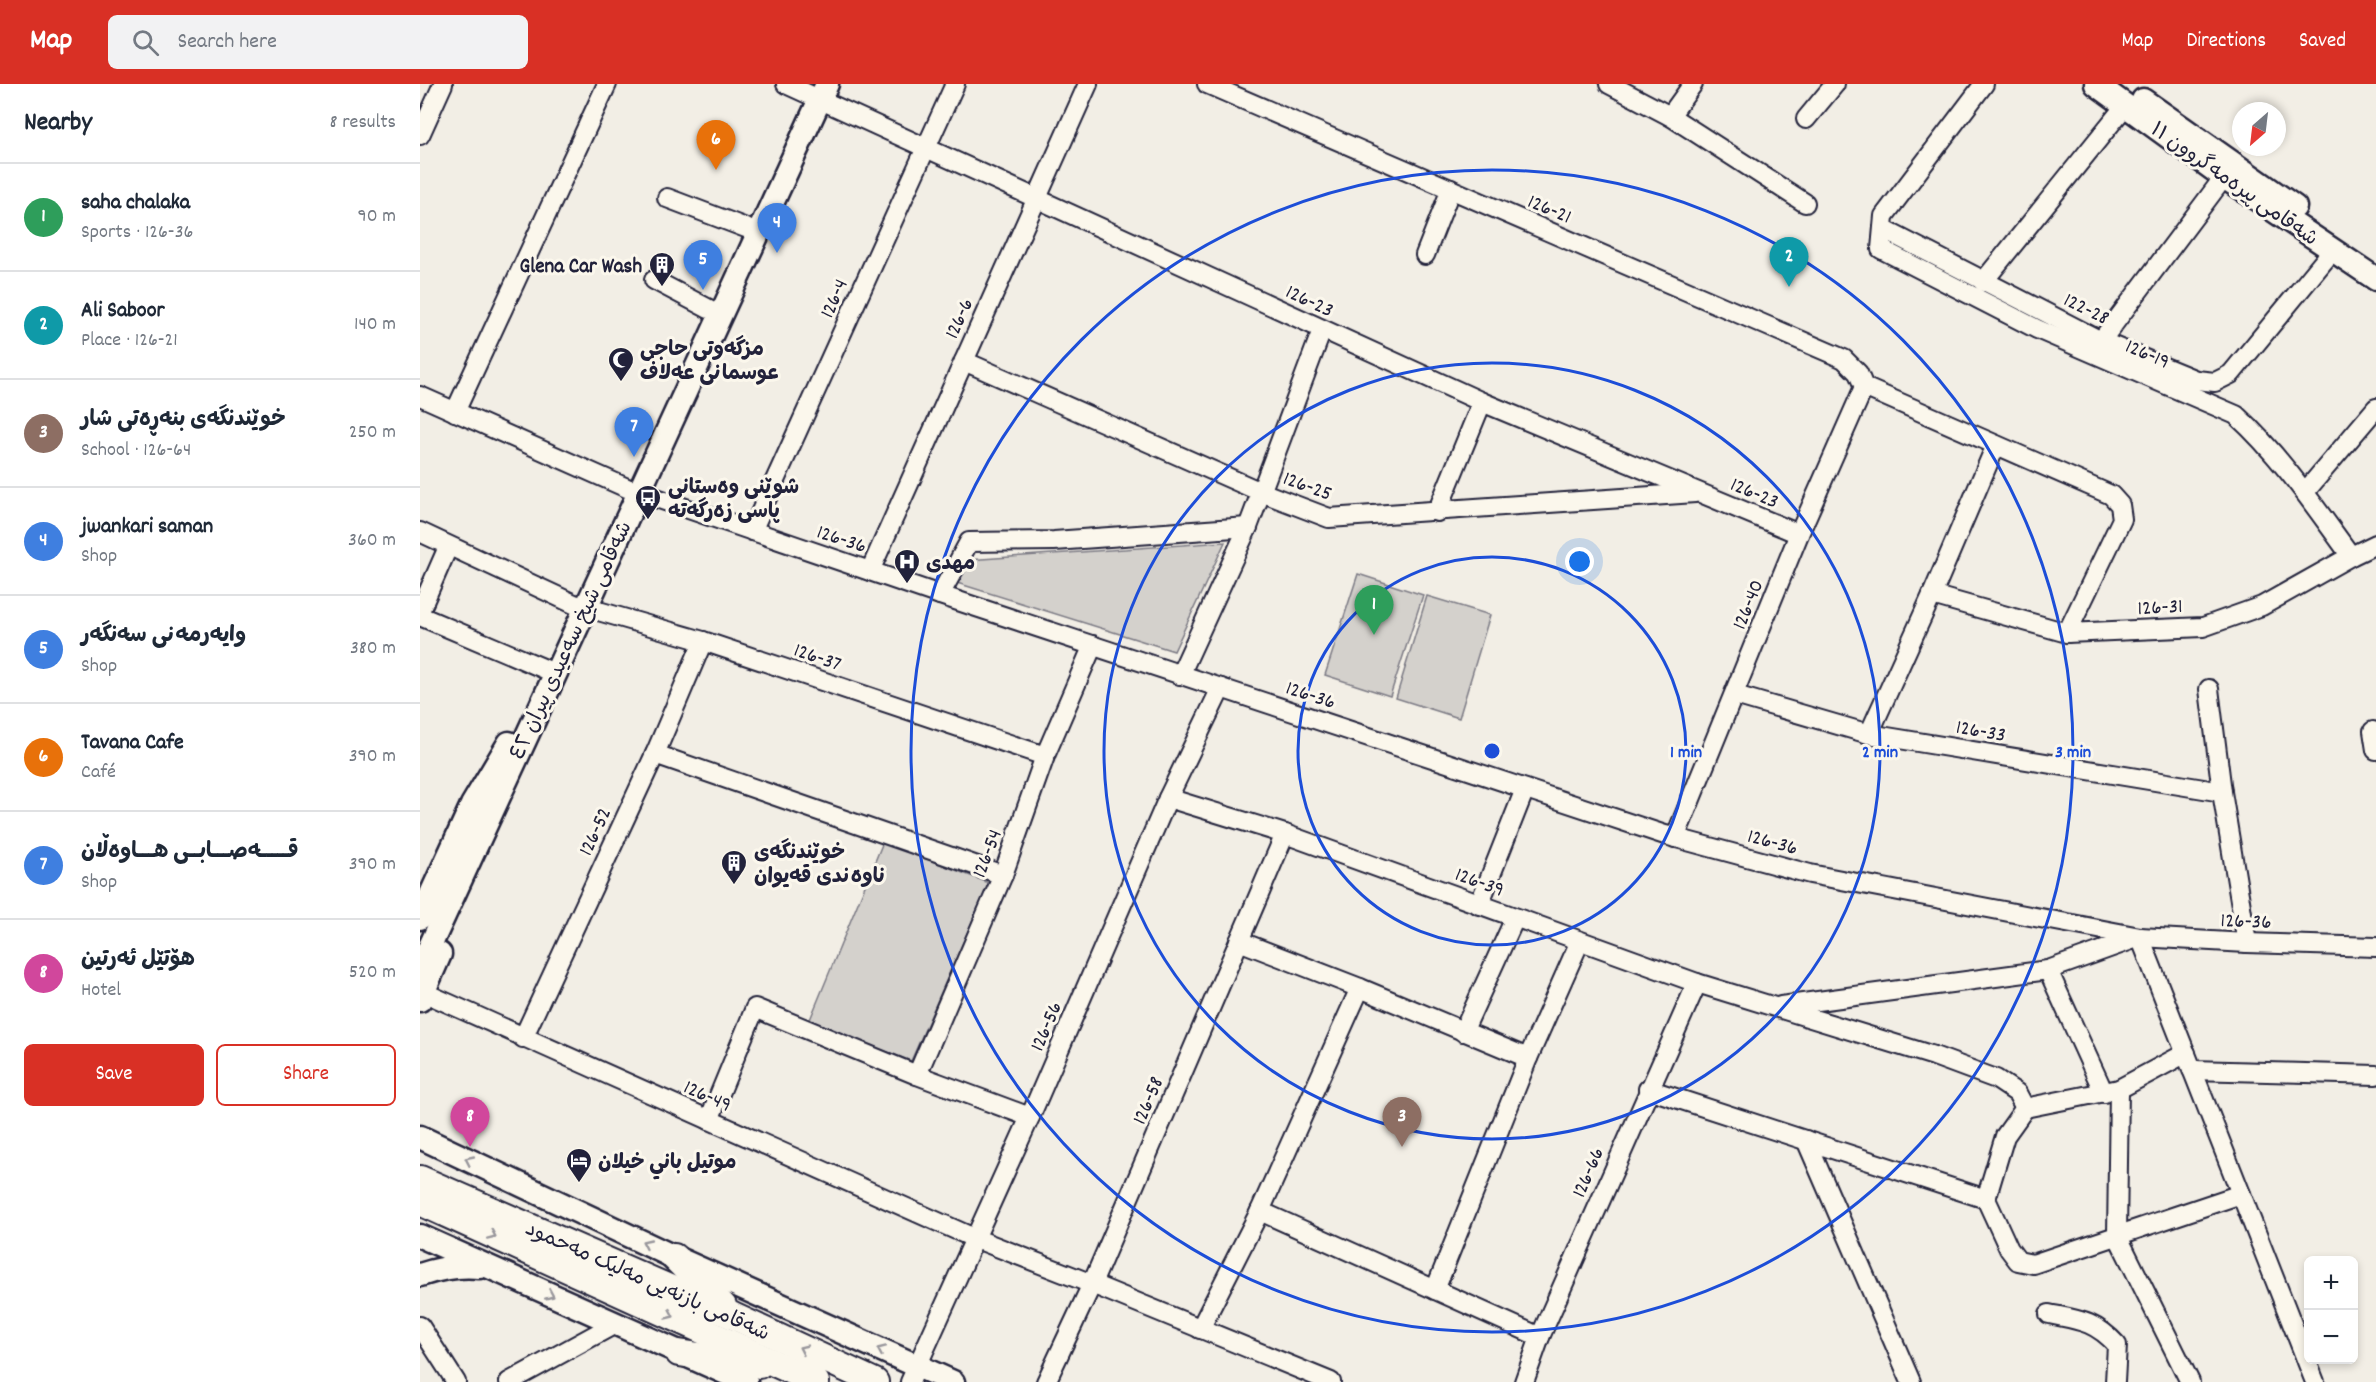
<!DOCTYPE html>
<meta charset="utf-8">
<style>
:root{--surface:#fff;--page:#f2f2f3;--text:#1f2937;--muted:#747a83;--line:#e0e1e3;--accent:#d93025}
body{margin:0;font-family:Dekko,"Playpen Sans Arabic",sans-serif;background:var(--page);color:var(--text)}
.controls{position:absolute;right:18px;bottom:18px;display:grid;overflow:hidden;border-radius:9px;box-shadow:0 3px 9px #0003}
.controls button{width:54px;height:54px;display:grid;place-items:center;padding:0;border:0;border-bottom:2px solid var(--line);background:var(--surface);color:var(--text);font:30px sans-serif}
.compass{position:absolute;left:1812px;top:18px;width:54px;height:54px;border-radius:50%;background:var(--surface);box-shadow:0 3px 9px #0003;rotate:208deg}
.you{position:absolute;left:1160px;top:478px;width:21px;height:21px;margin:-15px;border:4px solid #fff;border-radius:50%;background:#1a73e8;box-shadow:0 0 0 9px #1a73e833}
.badge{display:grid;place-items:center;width:39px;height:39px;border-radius:50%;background:var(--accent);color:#fff;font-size:20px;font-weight:700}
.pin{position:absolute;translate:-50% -50px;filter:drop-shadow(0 2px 3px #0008)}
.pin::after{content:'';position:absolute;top:32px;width:21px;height:18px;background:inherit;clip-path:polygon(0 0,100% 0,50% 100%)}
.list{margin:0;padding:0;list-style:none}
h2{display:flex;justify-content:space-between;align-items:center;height:78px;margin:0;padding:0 24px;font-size:26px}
h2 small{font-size:20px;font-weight:400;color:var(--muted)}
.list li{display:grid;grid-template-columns:39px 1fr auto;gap:18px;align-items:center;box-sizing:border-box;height:108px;padding:0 24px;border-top:2px solid var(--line)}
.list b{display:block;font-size:22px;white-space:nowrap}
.list p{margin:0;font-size:20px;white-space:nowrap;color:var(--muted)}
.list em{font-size:20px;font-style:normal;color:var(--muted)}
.actions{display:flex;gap:12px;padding:18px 24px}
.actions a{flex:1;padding:14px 0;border:2px solid var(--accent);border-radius:9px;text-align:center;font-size:21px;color:var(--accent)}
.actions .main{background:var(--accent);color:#fff}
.icon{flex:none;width:33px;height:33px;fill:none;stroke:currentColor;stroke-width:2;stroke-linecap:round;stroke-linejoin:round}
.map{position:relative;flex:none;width:1956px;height:1298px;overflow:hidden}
header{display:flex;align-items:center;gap:36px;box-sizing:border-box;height:84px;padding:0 30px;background:var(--accent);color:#fff}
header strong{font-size:28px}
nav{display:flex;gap:33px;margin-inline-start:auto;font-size:21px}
.search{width:420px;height:54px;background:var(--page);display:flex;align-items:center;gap:15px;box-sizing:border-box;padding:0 21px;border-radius:9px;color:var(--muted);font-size:22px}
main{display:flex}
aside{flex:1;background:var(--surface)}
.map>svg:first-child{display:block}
.green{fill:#d4d1cc;stroke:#7b7a84;stroke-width:1.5}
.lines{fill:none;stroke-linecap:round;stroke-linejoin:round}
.minor-casing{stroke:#22223b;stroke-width:22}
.major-casing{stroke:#22223b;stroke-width:27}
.highway-casing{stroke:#22223b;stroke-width:30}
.minor{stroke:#fbf7ec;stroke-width:18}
.major{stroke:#fbf7ec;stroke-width:22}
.highway{stroke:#fbf7ec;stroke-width:26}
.oneway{stroke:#99979c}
.ring{fill:none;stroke:#1d4ed8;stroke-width:3}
.labels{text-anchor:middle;stroke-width:6;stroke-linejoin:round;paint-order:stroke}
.street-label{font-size:21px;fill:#22223b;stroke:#fbf7ec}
.poi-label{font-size:21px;font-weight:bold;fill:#22223b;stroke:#fbf7ec;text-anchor:start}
.centre{fill:#1d4ed8;stroke:#fbf7ec;stroke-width:3}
.ring-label{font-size:18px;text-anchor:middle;font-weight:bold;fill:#1d4ed8;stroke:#fbf7ec;stroke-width:6;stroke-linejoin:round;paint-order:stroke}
</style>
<header>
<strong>Map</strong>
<div class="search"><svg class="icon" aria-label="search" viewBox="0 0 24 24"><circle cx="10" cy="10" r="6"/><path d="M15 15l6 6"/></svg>Search here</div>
<nav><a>Map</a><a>Directions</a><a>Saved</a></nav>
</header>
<main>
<aside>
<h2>Nearby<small>8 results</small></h2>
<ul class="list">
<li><span class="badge" style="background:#2e9e5b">1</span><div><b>saha chalaka</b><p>Sports · 126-36</p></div><em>90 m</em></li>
<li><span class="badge" style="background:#0f9aa8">2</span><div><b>Ali Saboor</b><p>Place · 126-21</p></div><em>140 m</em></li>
<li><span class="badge" style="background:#8d6e63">3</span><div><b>خوێندنگەی بنەڕەتی شار</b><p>School · 126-64</p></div><em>250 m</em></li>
<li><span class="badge" style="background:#3f7fe0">4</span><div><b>jwankari saman</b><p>Shop</p></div><em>360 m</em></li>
<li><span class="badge" style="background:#3f7fe0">5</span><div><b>وایەرمەنی سەنگەر</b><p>Shop</p></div><em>380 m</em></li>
<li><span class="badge" style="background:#e8710a">6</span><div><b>Tavana Cafe</b><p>Café</p></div><em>390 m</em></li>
<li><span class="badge" style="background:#3f7fe0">7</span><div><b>قـــــەصـــابــی هـــاوەڵان</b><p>Shop</p></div><em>390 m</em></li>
<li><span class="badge" style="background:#d1479c">8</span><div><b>هۆتێل ئەرتین</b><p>Hotel</p></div><em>520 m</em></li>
</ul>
<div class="actions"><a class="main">Save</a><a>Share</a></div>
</aside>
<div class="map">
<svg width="1956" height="1298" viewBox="0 0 1956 1298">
<rect width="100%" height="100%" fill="#f2eee5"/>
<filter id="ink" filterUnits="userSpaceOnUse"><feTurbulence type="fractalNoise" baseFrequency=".0167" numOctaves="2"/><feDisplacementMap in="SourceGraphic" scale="12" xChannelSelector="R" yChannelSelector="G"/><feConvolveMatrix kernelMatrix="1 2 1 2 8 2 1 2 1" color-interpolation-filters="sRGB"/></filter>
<g filter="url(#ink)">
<g class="green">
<polygon points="805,458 754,567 537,499 547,476"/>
<polygon points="938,490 1003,511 970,612 905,591"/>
<polygon points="1007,512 1070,531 1039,634 976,614"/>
<polygon points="463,758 569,799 491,977 389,938"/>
</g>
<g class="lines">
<defs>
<g id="minor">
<polyline points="366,0 1062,318 1379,450"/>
<polyline points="787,0 1424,275 1438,289 1444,303"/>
<polyline points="1189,0 1250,32 1385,119"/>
<path d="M1564 0 1464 132 1461 165 1617 245 1816 331C1861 372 1895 423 1931 472"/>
<polyline points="1250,32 1273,0"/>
<polyline points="1386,35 1415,0"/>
<polyline points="0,51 23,0"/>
<polyline points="247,114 326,144"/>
<polyline points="1463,145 1681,257 1776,296 1795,298 1811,290 1912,167"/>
<polyline points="1005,171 1031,105"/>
<polyline points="234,196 289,225"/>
<polyline points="1563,198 1705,22"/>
<polyline points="1681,257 1804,93"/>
<polyline points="544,277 841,408 909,434 1275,409"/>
<polyline points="1444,303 1691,411 1700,421 1702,435 1647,549"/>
<polyline points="0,312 207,404 520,511 1245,751 1390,790 1720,853 1827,859 1956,863"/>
<polyline points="35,328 187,0"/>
<polyline points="1885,408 1956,324"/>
<polyline points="1017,428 1062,318"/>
<polyline points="332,447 535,0"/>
<polyline points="0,448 154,520 283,557 625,672"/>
<polyline points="450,487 668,0"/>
<polyline points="520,511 549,458 634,457 828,443"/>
<polyline points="1512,511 1647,549 1783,543 1842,522 1931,472 1956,460"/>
<polyline points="0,527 28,463"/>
<polyline points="0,532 125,585"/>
<polyline points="760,591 828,443 902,246"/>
<polyline points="1789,605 1802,708 1827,859"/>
<polyline points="1315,611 1449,650 1802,708"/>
<polyline points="1953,647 1956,666"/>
<polyline points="1449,650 1512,511 1576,361"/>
<polyline points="235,670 583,791"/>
<polyline points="748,714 865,750 1277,899 1514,972 1576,995 1597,1009 1605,1024"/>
<polyline points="1255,754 1379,450 1444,303"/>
<polyline points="1059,821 1105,705"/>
<polyline points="819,857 940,904 1108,974"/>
<polyline points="1628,886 1684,1009"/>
<polyline points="3,908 554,1154 672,1200 911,1298"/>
<polyline points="1361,922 1628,886 1720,853 1895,1298"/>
<polyline points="1043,948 1095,834"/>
<polyline points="103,954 235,670 283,557"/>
<polyline points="1772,986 1956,991"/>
<polyline points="497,991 583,791 625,672 673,561"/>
<polyline points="1228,1005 1566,1115"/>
<polyline points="1699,1005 1697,1151 1770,1298"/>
<polyline points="1605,1024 1585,1052 1566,1115 1589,1165 1598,1177 1613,1180 1821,1110"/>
<polyline points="1605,1024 1699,1005 1766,969"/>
<polyline points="289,1036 335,924 497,991 610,1033"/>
<polyline points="1386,1056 1491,1298"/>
<polyline points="840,1127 1120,1253"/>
<polyline points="1015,1206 1108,974 1160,857"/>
<path d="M1629 1230C1659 1236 1675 1237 1697 1261L1695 1298"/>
<polyline points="0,1242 36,1298"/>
<polyline points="780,1245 840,1127 940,904"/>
<polyline points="89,1298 195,1240"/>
<polyline points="490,1298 610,1033 748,714 801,604"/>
<polyline points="626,1298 672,1200 865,750"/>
<polyline points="1104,1298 1120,1253 1277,899"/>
</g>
<g id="major">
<polyline points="1676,0 1804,93 1956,195"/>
<polyline points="1723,16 1875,123"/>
<polyline points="0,834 52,721 89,659"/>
<polyline points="0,884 407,0"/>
<polyline points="0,916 20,870"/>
<polyline points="0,1053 254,1173 533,1298"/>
<polyline points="0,1152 326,1298"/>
<path d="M0 1191C20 1184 39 1181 60 1183"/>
</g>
<g id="highway">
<polyline points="0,1095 313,1232 455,1298"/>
<polyline points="0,1118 396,1298"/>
<polyline points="254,1173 303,1222"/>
<polyline points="259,1269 339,1281"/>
</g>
</defs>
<use href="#minor" class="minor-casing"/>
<use href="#major" class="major-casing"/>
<use href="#highway" class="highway-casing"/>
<use href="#minor" class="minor"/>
<use href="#major" class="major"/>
<use href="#highway" class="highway"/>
</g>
<defs><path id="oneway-chevron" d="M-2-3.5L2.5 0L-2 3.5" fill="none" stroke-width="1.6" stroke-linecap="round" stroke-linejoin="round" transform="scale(1.5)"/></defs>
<g class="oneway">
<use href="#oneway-chevron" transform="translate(49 1076) rotate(-155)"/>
<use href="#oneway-chevron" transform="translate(72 1151) rotate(24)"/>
<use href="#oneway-chevron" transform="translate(226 1159) rotate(-155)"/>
<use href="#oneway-chevron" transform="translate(130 1211) rotate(24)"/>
<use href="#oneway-chevron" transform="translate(250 1231) rotate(24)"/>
<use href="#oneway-chevron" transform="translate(383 1265) rotate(-155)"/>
<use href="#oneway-chevron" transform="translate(461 1266) rotate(-156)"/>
</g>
</g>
<g class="ring">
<circle cx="1072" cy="667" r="194"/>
<circle cx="1072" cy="667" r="388"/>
<circle cx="1072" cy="667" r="581"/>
</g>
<defs>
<symbol id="building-pin" viewBox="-11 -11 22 30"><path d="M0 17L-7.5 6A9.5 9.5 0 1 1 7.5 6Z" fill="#22223b" stroke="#fbf7ec"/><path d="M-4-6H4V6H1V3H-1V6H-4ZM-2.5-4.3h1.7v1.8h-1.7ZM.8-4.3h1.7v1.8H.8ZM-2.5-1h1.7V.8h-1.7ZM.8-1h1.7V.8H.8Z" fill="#fff"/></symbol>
<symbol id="mosque-pin" viewBox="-11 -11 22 30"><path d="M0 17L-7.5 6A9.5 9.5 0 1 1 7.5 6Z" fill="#22223b" stroke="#fbf7ec"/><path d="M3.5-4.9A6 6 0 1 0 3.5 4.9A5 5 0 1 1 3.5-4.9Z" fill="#fff"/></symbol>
<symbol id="bus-pin" viewBox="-11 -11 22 30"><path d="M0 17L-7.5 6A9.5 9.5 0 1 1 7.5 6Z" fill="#22223b" stroke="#fbf7ec"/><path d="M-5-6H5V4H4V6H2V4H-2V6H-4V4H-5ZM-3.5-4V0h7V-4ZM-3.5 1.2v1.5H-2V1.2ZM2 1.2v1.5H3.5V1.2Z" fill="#fff"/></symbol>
<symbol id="hospital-pin" viewBox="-11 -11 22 30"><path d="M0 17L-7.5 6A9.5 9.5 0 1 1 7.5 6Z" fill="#22223b" stroke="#fbf7ec"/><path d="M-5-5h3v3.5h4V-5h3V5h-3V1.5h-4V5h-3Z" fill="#fff"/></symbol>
<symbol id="hotel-pin" viewBox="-11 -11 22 30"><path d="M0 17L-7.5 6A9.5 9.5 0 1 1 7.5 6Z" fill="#22223b" stroke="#fbf7ec"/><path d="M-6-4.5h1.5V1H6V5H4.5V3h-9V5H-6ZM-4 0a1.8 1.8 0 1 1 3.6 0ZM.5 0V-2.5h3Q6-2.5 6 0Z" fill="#fff"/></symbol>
</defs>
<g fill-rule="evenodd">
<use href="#building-pin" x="227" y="166" width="30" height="40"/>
<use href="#mosque-pin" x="186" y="261" width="30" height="40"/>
<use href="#bus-pin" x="213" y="399" width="30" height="40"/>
<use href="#hospital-pin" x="472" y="463" width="30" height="40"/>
<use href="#building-pin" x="299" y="764" width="30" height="40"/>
<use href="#hotel-pin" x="144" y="1062" width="30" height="40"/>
</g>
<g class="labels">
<g class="street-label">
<text transform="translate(1815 99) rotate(35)" y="7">شەقامی پیرەمەگروون ١١</text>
<text transform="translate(1130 124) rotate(23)" y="7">126-21</text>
<text transform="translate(413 214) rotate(-66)" y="7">126-4</text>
<text transform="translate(890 216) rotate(25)" y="7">126-23</text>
<text transform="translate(1667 224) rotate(26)" y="7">122-28</text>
<text transform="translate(538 234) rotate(-66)" y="7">126-6</text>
<text transform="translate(1728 269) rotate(23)" y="7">126-19</text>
<text transform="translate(888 401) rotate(20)" y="7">126-25</text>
<text transform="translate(1335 408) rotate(23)" y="7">126-23</text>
<text transform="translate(422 454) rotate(18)" y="7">126-36</text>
<text transform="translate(1327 520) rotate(-68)" y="7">126-40</text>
<text transform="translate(1740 522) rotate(-3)" y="7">126-31</text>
<text transform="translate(150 556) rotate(-65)" y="7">شەقامی شیخ سەعیدی پیران ٤٢</text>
<text transform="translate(398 572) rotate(19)" y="7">126-37</text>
<text transform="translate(891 610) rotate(18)" y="7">126-36</text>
<text transform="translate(1561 646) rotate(10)" y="7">126-33</text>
<text transform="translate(174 747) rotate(-65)" y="7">126-52</text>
<text transform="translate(1353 757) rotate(15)" y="7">126-36</text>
<text transform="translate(566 769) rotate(-69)" y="7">126-54</text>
<text transform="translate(1060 797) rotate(20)" y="7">126-39</text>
<text transform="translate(1826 836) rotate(2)" y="7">126-36</text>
<text transform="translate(625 942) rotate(-67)" y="7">126-56</text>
<text transform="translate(288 1011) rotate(24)" y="7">126-49</text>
<text transform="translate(727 1016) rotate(-67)" y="7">126-58</text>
<text transform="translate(1167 1088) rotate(-67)" y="7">126-66</text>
<text transform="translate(228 1196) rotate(24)" y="7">شەقامی بازنەیی مەلیک مەحمود</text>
</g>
<g class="poi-label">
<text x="222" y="188" text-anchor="end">Glena Car Wash</text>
<text x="220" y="271">مزگەوتی حاجی<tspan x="220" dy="24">عوسمانی عەلاف</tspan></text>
<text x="248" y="409">شوێنی وەستانی<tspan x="248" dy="24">پاسی زەرگەتە</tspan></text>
<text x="506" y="485">مهدی</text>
<text x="334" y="774">خوێندنگەی<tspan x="334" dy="24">ناوەندی قەیوان</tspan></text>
<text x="178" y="1084">موتيل باني خيلان</text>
</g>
</g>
<circle cx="1072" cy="667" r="9" class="centre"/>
<g class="ring-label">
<text x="1266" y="673">1 min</text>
<text x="1460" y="673">2 min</text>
<text x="1653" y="673">3 min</text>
</g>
</svg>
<div class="controls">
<button>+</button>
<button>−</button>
</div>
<svg class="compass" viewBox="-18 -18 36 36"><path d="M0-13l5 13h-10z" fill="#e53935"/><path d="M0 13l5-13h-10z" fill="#747a83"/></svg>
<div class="you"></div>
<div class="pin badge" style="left:954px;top:551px;background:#2e9e5b">1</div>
<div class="pin badge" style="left:1369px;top:203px;background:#0f9aa8">2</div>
<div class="pin badge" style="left:982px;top:1063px;background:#8d6e63">3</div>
<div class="pin badge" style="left:357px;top:169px;background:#3f7fe0">4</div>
<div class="pin badge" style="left:283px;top:206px;background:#3f7fe0">5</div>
<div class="pin badge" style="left:296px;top:86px;background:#e8710a">6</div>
<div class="pin badge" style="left:214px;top:373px;background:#3f7fe0">7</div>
<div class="pin badge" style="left:50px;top:1063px;background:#d1479c">8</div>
</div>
</main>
